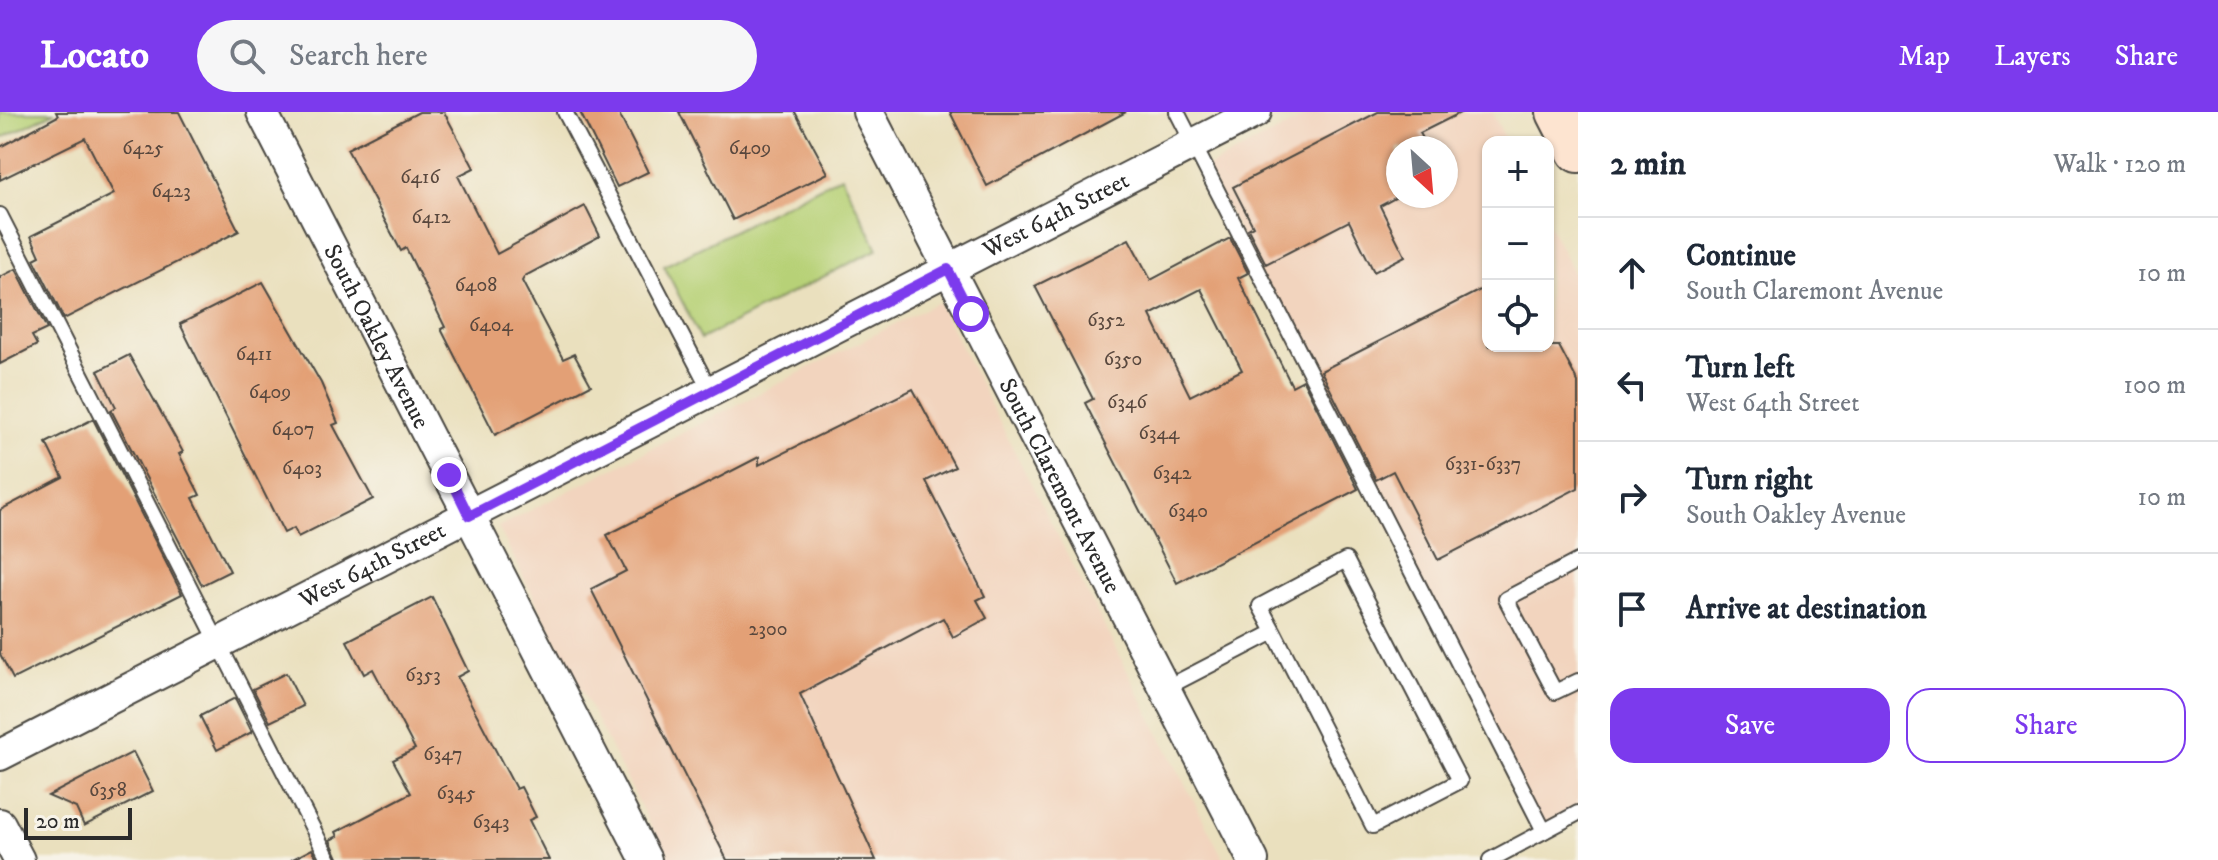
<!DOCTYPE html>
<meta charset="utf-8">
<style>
:root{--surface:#fff;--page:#f6f6f7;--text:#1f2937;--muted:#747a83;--line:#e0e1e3;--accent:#7c3aed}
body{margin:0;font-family:"IM FELL DW Pica",serif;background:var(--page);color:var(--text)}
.controls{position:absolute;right:24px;top:24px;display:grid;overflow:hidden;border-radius:16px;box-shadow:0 2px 6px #0004}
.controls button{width:72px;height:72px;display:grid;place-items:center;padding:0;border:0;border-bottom:2px solid var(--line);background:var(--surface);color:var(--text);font:40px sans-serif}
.compass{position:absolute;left:1386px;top:24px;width:72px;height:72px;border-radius:50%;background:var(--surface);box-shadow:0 2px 6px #0004;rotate:154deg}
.scale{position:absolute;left:24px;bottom:20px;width:108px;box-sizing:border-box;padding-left:8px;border:4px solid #2b2b2b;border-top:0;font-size:22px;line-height:28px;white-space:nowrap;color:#2b2b2b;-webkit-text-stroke:6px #f7f3e8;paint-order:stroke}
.stop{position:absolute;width:24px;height:24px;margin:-18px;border:6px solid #7c3aed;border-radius:50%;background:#fff}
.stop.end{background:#7c3aed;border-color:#fff;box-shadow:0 2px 8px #0008}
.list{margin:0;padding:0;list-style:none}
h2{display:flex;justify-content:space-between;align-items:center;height:104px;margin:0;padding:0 32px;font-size:34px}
h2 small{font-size:26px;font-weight:400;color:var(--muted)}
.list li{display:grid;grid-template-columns:52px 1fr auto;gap:24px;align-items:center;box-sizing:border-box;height:112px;padding:0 32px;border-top:2px solid var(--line)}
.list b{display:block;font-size:30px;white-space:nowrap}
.list p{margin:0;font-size:26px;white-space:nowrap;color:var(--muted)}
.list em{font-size:26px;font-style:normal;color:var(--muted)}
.actions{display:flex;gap:16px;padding:24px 32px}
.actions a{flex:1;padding:18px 0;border:2px solid var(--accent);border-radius:24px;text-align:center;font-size:28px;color:var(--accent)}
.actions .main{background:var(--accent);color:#fff}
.icon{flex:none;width:44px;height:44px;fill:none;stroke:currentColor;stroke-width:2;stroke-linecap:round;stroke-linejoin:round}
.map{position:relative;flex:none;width:1578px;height:748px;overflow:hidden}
header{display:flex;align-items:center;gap:48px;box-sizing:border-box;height:112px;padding:0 40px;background:var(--accent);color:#fff}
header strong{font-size:38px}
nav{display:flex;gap:44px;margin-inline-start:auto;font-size:28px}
.search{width:560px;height:72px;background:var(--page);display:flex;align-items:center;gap:20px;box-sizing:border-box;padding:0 28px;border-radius:44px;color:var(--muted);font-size:30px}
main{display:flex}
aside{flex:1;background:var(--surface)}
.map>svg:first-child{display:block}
.built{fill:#f2d4be;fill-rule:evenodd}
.green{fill:#b7d177;stroke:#717e51;stroke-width:2}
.building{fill:#e3a076;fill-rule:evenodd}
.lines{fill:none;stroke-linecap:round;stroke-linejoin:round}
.lane-casing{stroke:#484641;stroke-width:18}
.street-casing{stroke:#484641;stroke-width:34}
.secondary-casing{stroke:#484641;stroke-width:46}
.lane{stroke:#fff;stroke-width:14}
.street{stroke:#fff;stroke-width:30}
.secondary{stroke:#fde4d0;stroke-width:42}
.route{stroke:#7c3aed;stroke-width:10}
.labels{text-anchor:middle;stroke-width:6;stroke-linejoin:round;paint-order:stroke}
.number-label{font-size:20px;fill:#59483e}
.street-label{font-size:24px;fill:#2b2b2b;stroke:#f7f3e8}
</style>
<header>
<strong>Locato</strong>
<div class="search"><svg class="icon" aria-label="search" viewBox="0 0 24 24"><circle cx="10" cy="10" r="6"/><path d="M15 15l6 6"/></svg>Search here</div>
<nav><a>Map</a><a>Layers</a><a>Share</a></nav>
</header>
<main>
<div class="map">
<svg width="1578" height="748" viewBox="0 0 1578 748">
<rect width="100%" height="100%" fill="#f7f3e8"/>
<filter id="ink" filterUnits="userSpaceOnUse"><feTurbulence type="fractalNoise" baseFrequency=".0125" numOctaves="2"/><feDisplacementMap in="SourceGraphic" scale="16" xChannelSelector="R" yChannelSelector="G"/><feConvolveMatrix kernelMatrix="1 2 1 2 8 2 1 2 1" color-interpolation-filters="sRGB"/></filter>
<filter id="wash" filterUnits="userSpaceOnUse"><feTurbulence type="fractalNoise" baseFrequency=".006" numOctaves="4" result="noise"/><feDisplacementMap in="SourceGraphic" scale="32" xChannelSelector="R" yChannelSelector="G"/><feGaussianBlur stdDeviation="1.8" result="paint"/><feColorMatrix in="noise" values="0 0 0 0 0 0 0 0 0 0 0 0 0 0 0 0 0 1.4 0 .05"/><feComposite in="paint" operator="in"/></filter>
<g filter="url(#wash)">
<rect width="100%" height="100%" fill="#eae0be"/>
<g class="built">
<path d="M1315 0H1492L1507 30H1488V234H1548V111L1578 170V703L1544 719 1206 56ZM1398 36H1446V84H1398Z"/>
<polygon points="938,190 1224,748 668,748 498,415"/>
</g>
<g class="green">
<polygon points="0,0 55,0 0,27"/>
<polygon points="841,64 878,137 701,227 664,154"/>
</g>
<g id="blocks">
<g class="building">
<polygon points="56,0 179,0 239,119 64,207 34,147 40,144 31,124 114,82 85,26 0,68 0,35 58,4"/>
<polygon points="419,0 444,0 474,56 458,64 497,142 585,94 600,124 525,164 522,169 563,247 574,242 591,273 495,323 441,217 445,215 406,136 401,139 347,37"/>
<polygon points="580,0 618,0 648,60 617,75"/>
<polygon points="679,0 795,0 828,61 733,108"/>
<polygon points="950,0 1126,0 987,74"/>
<polygon points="1378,0 1462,0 1420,21 1428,36 1398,36 1399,84 1380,94 1405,144 1374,160 1349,109 1266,152 1248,117 1253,114 1233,75"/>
<path d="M1230 126 1248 161 1238 166 1292 274 1303 268 1358 377 1177 471 1085 291 1093 287 1035 174 1129 127 1151 168ZM1201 177 1242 258 1190 284 1150 203Z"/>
<polygon points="16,157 47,217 32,224 37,233 0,252 0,165"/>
<polygon points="263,170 321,271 338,311 333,313 373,387 298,425 294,416 284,421 180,212"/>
<polygon points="1488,174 1488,234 1559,234 1578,270 1578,376 1438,448 1393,359 1376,368 1321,259"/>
<polygon points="129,243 183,340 179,342 200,383 193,386 230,459 202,473 111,298 116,295 98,259"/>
<polygon points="913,277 955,355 926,369 985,484 977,488 987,506 953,525 943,506 800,582 876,748 727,748 591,477 626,459 607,423 759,345 759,353"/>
<polygon points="93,307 182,482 13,567 0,542 0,398 63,365 46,331"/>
<polygon points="432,485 468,559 457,565 516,677 521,675 536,705 529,708 549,748 339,748 330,728 338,724 336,720 411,681 393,648 415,637 373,557 364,562 347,529"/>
<polygon points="286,561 303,594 270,610 253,577"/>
<polygon points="235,586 252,620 217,638 200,604"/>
<polygon points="133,640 153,679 84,714 76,696 48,684"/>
<polygon points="312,737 318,748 291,748"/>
</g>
</g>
</g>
<g filter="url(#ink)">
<use href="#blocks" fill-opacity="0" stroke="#484641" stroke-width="2"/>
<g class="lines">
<defs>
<g id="lane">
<polyline points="565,0 711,280"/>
<polyline points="1177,0 1544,719"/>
<polyline points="0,103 329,748"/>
<polyline points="1578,449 1506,487 1555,580 1578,569"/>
<polyline points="1164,577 1274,520 1373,714 1460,669 1346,448 1260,494 1274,520"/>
<polyline points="1490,748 1578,701"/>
</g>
<g id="street">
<path id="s1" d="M262 0 646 748"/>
<path id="s2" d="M868 0 1253 748"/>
<path id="s3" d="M0 643 1256 0"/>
<polyline points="0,712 19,748"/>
</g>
<polyline id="secondary" points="1558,0 1578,39"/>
</defs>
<use href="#lane" class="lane-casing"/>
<use href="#street" class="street-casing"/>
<use href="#secondary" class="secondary-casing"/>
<use href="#lane" class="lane"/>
<use href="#street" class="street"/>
<use href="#secondary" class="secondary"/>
</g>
</g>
<g class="lines" filter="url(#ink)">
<polyline class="route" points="449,363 469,404 948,157 971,202"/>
</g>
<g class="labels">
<g class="number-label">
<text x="143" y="42">6425</text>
<text x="750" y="42">6409</text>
<text x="420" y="71">6416</text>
<text x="171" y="85">6423</text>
<text x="431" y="111">6412</text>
<text x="476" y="179">6408</text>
<text x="1106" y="214">6352</text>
<text x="491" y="219">6404</text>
<text x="254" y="248">6411</text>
<text x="1123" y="253">6350</text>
<text x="270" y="286">6409</text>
<text x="1127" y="296">6346</text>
<text x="293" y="323">6407</text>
<text x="1159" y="327">6344</text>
<text x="1483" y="358">6331-6337</text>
<text x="302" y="362">6403</text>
<text x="1172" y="367">6342</text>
<text x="1188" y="405">6340</text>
<text x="768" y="523">2300</text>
<text x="423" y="569">6353</text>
<text x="443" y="648">6347</text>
<text x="108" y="684">6358</text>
<text x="456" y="687">6345</text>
<text x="491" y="716">6343</text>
</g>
<g class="street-label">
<text dy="8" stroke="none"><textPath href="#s3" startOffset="1186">West 64th Street</textPath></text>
<text dy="8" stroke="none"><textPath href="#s1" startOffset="252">South Oakley Avenue</textPath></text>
<text dy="8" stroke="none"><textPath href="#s2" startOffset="420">South Claremont Avenue</textPath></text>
<text dy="8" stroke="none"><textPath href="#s3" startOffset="418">West 64th Street</textPath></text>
</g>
</g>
</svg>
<div class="controls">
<button>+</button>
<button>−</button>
<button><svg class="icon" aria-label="locate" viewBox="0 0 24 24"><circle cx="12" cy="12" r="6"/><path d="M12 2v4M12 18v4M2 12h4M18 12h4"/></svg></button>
</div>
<svg class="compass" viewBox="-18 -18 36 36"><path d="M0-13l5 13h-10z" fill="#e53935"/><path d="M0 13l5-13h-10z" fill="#747a83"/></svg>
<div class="scale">20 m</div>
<div class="stop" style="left:971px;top:202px"></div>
<div class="stop end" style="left:449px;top:363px"></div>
</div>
<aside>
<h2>2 min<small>Walk · 120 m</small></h2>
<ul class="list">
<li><svg class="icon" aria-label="ahead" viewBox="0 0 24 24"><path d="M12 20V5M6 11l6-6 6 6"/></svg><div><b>Continue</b><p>South Claremont Avenue</p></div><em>10 m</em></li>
<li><svg class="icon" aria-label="left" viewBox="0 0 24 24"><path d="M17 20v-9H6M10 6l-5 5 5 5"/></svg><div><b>Turn left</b><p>West 64th Street</p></div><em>100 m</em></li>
<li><svg class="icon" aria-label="right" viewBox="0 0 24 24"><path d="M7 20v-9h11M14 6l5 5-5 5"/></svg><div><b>Turn right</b><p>South Oakley Avenue</p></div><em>10 m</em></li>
<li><svg class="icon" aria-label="arrive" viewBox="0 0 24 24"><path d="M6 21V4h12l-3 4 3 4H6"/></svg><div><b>Arrive at destination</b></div></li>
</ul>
<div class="actions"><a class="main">Save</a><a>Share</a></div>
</aside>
</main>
